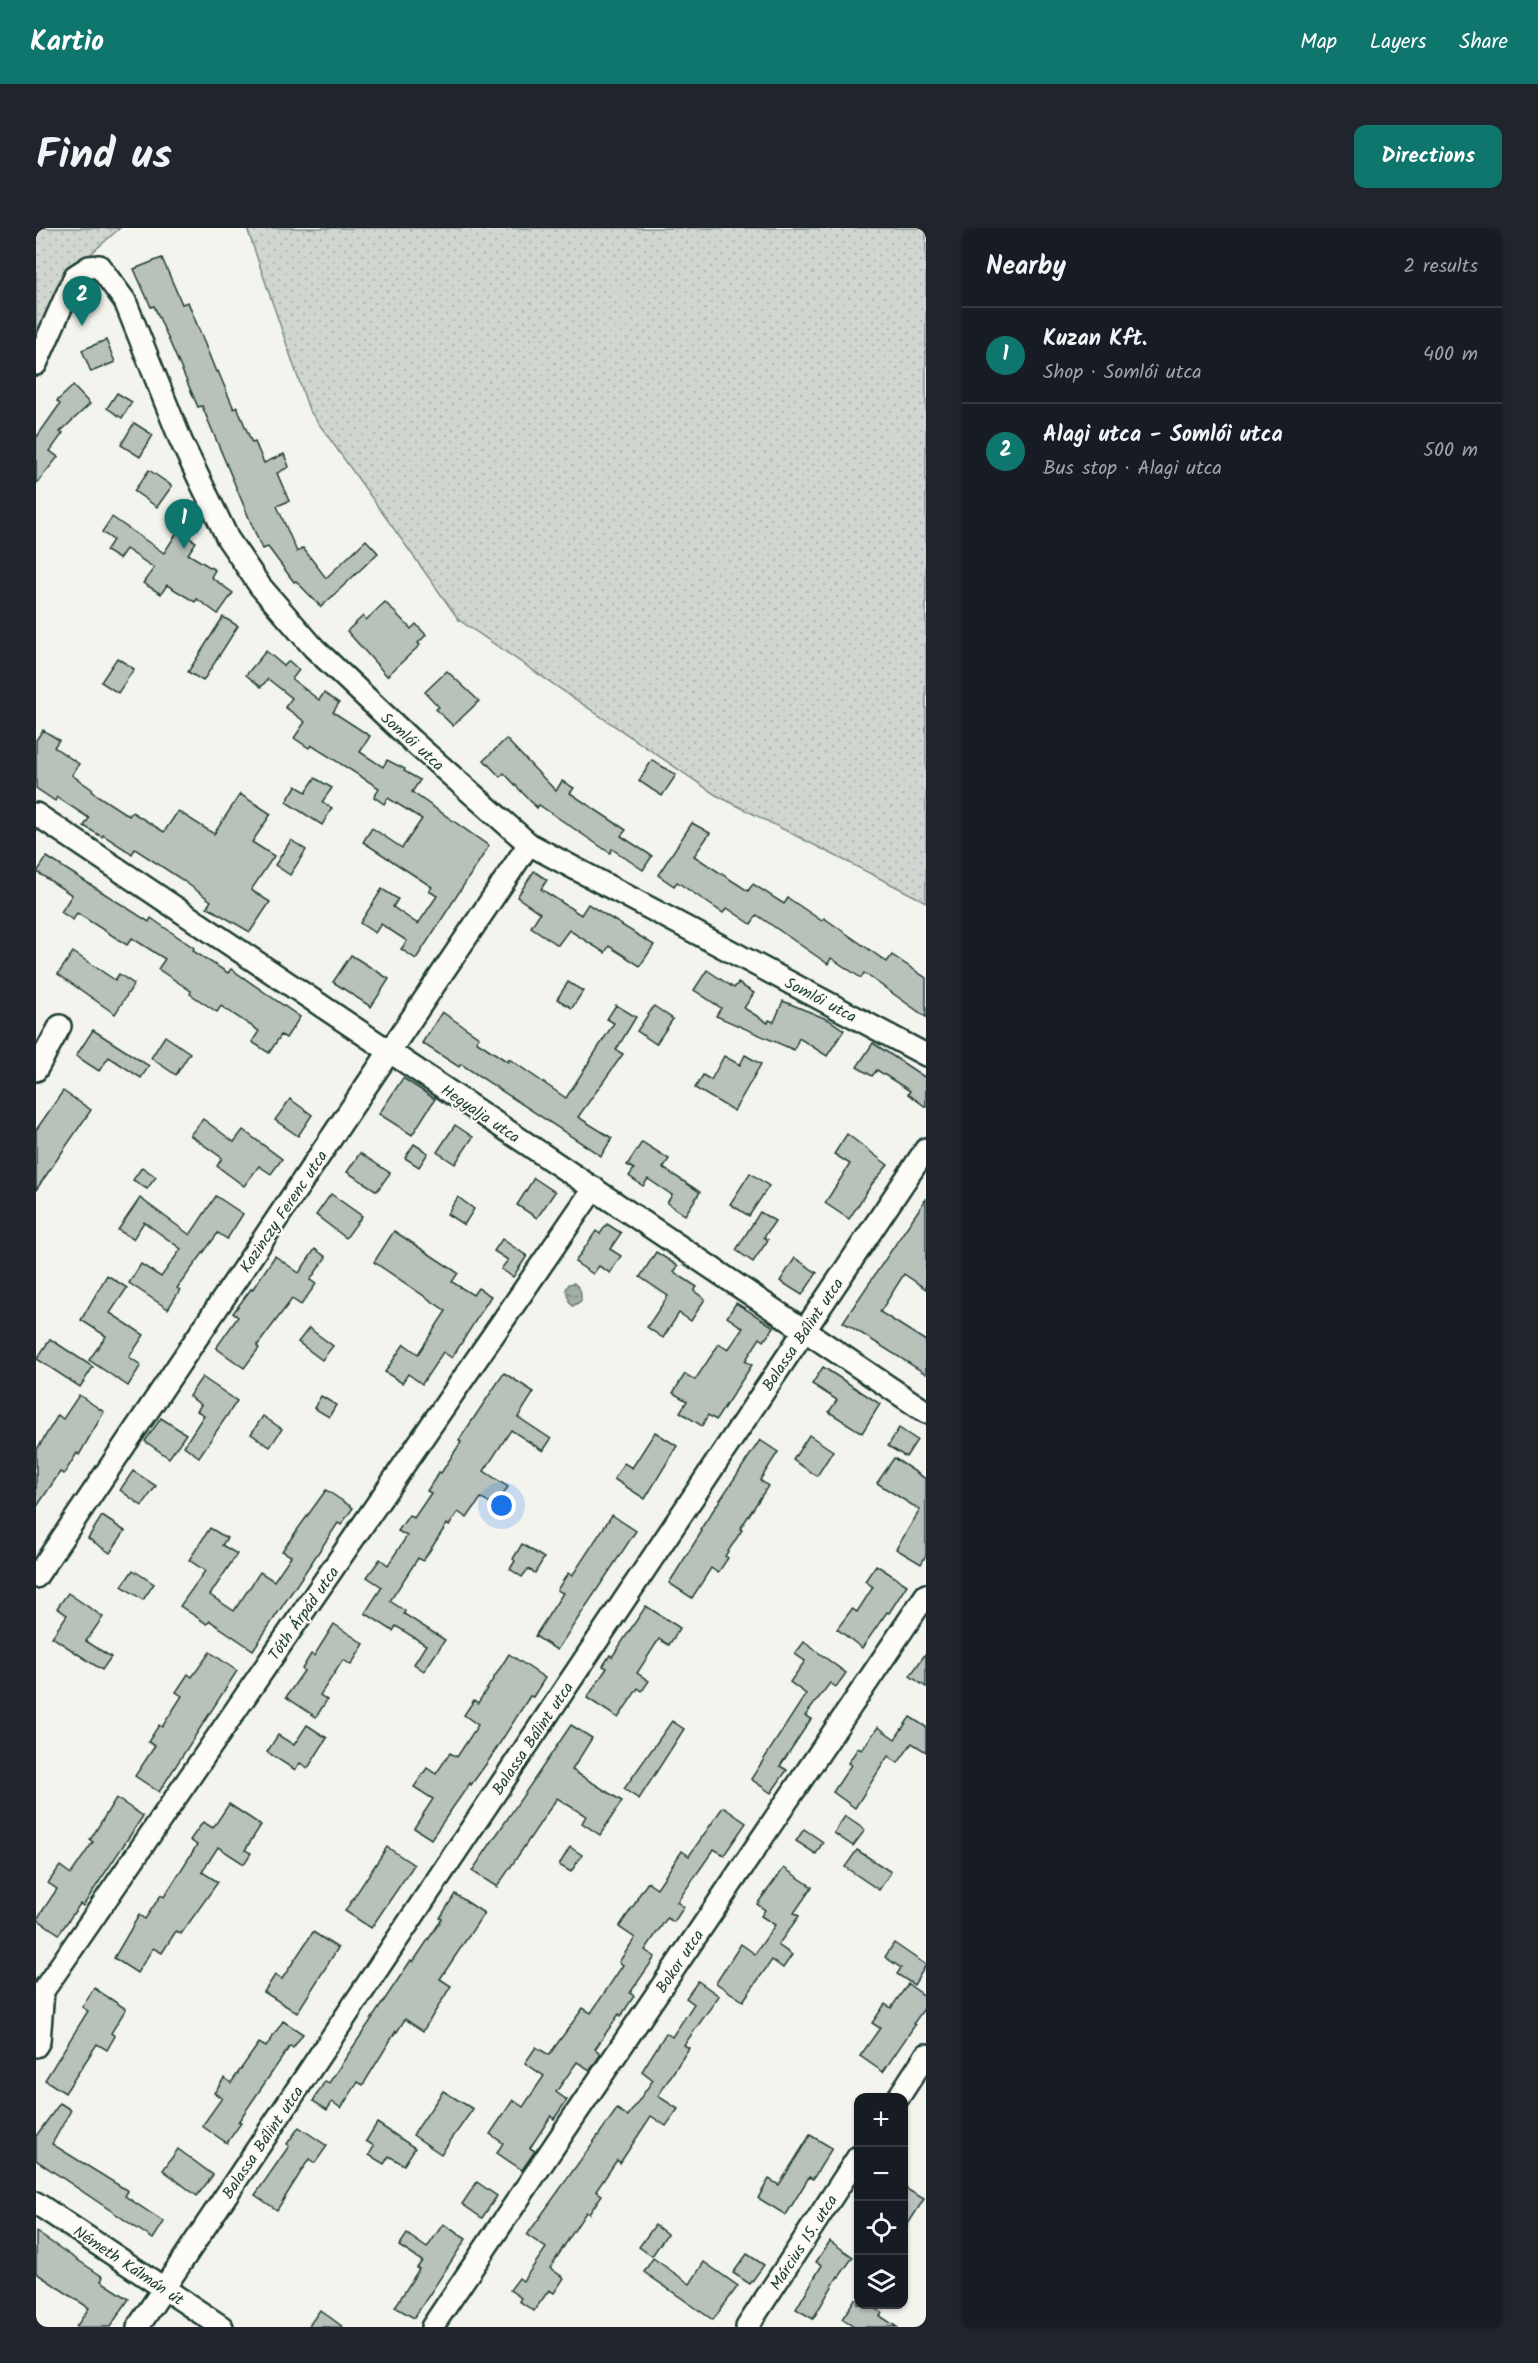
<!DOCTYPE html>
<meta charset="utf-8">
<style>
:root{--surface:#171b24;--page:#20242c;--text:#f1f3f6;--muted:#9ea1a6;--line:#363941;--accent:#0f766e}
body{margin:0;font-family:Kalam,sans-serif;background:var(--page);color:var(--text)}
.controls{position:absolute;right:18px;bottom:18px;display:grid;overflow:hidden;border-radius:12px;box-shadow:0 2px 4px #0004}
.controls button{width:54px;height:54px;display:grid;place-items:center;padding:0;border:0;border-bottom:2px solid var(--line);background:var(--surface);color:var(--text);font:30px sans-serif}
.you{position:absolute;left:466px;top:1278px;width:21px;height:21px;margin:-15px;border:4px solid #fff;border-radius:50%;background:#1a73e8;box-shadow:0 0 0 9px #1a73e833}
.badge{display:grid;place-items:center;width:39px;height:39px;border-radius:50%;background:var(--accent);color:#fff;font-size:20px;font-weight:700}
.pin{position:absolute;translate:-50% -50px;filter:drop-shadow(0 2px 3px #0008)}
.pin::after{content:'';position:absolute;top:32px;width:21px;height:18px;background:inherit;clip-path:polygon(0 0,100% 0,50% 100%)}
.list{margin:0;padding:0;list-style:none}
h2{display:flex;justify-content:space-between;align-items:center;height:78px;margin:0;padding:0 24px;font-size:26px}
h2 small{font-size:20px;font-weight:400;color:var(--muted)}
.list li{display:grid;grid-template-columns:39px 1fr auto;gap:18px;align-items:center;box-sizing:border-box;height:96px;padding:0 24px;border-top:2px solid var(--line)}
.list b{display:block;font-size:22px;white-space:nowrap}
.list p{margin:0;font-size:20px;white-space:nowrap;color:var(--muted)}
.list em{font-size:20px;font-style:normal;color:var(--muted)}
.icon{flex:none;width:33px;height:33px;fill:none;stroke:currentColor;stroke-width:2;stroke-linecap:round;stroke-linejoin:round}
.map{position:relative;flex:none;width:890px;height:2099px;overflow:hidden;border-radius:12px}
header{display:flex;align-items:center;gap:36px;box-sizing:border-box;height:84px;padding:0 30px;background:var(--accent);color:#fff}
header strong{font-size:28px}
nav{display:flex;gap:33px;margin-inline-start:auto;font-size:21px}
.intro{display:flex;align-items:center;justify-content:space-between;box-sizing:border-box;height:144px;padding:0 36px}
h1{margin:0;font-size:42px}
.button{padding:15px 27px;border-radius:12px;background:var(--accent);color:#fff;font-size:21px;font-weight:700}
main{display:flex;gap:36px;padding:0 36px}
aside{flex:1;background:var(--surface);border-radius:12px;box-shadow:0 2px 4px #0004}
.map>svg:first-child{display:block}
.grass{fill:url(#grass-dots);stroke:#788a82;stroke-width:1.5}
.water{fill:url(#water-ripples);stroke:#6e8179;stroke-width:1.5}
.building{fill:#b9c1bb;stroke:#1f3d34;stroke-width:1.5}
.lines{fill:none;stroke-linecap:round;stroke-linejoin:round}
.minor-casing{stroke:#1f3d34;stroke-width:26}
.minor{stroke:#fdfcf7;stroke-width:21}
.labels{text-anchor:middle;stroke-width:4.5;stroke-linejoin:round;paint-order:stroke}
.street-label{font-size:16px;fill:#1f3d34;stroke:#fdfcf7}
</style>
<header>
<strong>Kartio</strong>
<nav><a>Map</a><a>Layers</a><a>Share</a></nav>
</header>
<div class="intro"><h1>Find us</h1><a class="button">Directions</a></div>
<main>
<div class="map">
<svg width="890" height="2099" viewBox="0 0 890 2099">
<defs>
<pattern id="grass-dots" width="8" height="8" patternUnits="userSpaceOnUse" patternTransform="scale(1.5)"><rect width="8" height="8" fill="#d1d6d1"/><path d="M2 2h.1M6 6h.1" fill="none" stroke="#b3b9b4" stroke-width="1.8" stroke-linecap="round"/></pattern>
<pattern id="water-ripples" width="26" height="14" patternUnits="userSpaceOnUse" patternTransform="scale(1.5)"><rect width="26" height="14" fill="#a3aea7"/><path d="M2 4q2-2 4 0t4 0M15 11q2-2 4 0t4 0" fill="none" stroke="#848f89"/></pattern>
</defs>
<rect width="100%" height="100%" fill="#f4f4ef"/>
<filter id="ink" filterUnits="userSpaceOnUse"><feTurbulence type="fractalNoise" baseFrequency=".0167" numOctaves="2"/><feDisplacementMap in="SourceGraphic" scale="12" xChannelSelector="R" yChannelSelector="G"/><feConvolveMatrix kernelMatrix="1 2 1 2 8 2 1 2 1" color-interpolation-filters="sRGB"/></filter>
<g filter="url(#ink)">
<g class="grass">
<polygon points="0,0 84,0 32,46 0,114"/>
<polygon points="211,0 890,0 890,674 680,567 423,392 273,182"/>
</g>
<path class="water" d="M538 1055C546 1061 545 1065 545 1073L537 1078 534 1075 530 1061 533 1056Z"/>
<g class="building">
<polygon points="126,30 146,76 152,74 180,144 182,143 198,181 201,179 216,215 219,214 228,235 248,226 253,239 241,245 253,273 241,278 261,324 267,320 290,350 330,312 342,325 285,379 260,353 258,354 232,319 226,321 166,178 162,179 118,78 115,79 98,41"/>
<polygon points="70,112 79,134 55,144 46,122"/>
<polygon points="37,158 54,176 24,204 27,205 14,223 22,229 0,256 0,210 24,176 21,173"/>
<polygon points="81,165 96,174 86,190 71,180"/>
<polygon points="98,195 117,207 104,229 85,217"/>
<polygon points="113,242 136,258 121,279 98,263"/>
<polygon points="76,289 128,325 142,303 160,314 152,326 179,342 175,349 197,365 182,386 161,371 159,374 131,357 125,366 107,355 118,340 90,321 83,331 70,323 77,312 66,304"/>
<polygon points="349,374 375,401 380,396 390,407 382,415 384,417 351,448 311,403 327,388 330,392"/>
<polygon points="187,389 202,398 167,453 152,444"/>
<polygon points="230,423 248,438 253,433 263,442 256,451 283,472 288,465 303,475 297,484 334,508 324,524 347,539 351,532 369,541 368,543 384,552 376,564 453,618 380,731 365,721 371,713 345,696 339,705 324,695 346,661 362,671 357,679 382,696 401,668 393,663 396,659 327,614 336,600 366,620 386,591 352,570 348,576 338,569 343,560 275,517 273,520 258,510 269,494 249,479 256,470 232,451 225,459 210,447"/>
<polygon points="81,430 98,441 82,465 65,454"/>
<polygon points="411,443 443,473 417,498 400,481 403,479 389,464"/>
<polygon points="7,502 23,512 18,519 43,536 36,547 57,562 56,564 93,588 96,584 128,604 142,583 178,606 204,566 235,586 216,614 238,628 215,662 234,674 214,704 171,679 175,673 145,651 99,621 96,626 67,607 66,609 48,598 53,590 21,569 19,573 0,560 0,512"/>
<polygon points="470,511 520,563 526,553 538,560 534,565 590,602 585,608 616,628 607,642 576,621 574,625 503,577 501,580 468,545 464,549 448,532"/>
<polygon points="616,532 640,547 626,568 603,553"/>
<polygon points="279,550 296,560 286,574 296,580 286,597 250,574 260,558 270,564"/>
<polygon points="656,595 674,605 658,628 712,663 717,656 748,676 752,670 786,693 788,690 851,734 856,727 890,750 890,789 828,745 825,750 795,730 792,736 721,687 715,696 691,680 687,685 641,654 638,658 622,647"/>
<polygon points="255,612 270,622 254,647 239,637"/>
<polygon points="11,629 113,694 115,690 158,720 157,723 192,745 195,741 264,789 250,810 245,807 233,825 216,814 223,803 185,778 181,784 154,766 155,763 122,741 129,731 96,710 91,717 41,685 37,692 25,684 36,667 1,644"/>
<polygon points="498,643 511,652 505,661 545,687 552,676 618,717 604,738 573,718 569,725 533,702 522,717 495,699 504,685 481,669"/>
<polygon points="37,724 79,752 83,746 98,756 79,786 22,746"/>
<polygon points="315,727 353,751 335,779 297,754"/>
<polygon points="671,742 698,760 702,755 718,765 708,780 732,795 733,792 738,794 747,773 793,792 808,802 791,828 763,810 758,822 680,788 685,780 658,762"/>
<polygon points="532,754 547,763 536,780 521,771"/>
<polygon points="580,777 600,789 580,822 587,826 542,889 576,910 565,928 425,836 423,839 386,815 406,784 443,809 440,813 472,834 473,831 530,870 578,795 571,791"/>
<polygon points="618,778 637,791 620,816 601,803"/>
<polygon points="57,802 113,838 105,850 73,829 63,843 40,828"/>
<polygon points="129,808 154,825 140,847 115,830"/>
<polygon points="837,815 890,850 890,879 872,866 874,863 841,842 836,848 821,839"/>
<polygon points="709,827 725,836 698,883 659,860 667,847 675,852 688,828 704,837"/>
<polygon points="367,850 399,871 376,907 343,886"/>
<polygon points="27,863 55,882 0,962 0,902"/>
<polygon points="254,871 276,887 262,908 239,892"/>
<polygon points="167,891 198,914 207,902 246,931 235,946 223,938 208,958 181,938 186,930 154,907"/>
<polygon points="419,897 437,909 419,936 401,924"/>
<polygon points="811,906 852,937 836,956 813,991 789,975 814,936 798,926"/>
<polygon points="606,914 633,931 627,940 664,964 649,987 631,975 636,967 612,951 607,958 593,948 598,941 591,937"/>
<polygon points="378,916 392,925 383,939 369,930"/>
<polygon points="324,925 354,945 341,963 311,944"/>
<polygon points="106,939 120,949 111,961 97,952"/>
<polygon points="714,945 733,958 713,988 694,976"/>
<polygon points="498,950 519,964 501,990 481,977"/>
<polygon points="295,966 326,988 310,1010 280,987"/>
<polygon points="180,968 207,986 191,1011 182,1005 141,1060 144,1062 132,1081 93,1055 105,1036 125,1049 145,1021 108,994 97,1011 82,1002 104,970 154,1007"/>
<polygon points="422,969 438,981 428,997 411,986"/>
<polygon points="890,971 890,1061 868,1046 844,1084 890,1113 890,1146 807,1094"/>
<polygon points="724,984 739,993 728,1009 732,1012 717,1034 700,1022"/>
<polygon points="571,996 585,1005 574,1021 585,1028 574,1045 563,1038 557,1046 539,1034 560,1003 564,1006"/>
<polygon points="358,1003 422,1045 416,1054 437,1067 442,1060 455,1068 416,1130 407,1124 386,1156 372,1146 366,1155 349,1144 368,1116 382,1126 410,1083 338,1034"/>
<polygon points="466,1011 491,1028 477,1049 465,1041 472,1032 458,1023"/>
<polygon points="279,1021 290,1029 274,1052 280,1056 265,1077 256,1071 221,1118 223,1120 208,1140 180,1120 202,1089 197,1085 215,1061 216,1062 239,1028 263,1045"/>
<polygon points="620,1024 642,1038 638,1044 661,1059 658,1063 669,1071 655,1093 643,1085 627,1110 611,1099 632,1068 604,1049"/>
<polygon points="759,1030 781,1045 766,1067 744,1053"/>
<polygon points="71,1047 91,1060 74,1085 108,1107 93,1129 105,1137 92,1158 53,1132 70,1108 45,1092"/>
<polygon points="700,1075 738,1099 728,1113 724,1110 709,1133 716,1137 680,1192 672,1187 666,1198 644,1184 651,1173 637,1165 649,1146 659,1152 683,1116 692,1122 707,1100 691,1089"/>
<polygon points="273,1100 297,1118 286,1132 262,1114"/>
<polygon points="14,1111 57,1139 44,1159 1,1131"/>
<polygon points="787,1139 844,1176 826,1205 793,1184 801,1172 776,1156"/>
<polygon points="468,1145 498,1164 482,1189 515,1211 507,1223 475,1202 448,1243 472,1259 459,1279 445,1270 431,1290 422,1284 413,1298 411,1296 387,1333 382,1330 354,1373 369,1383 368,1386 409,1412 388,1443 378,1436 390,1417 360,1398 357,1403 329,1385 346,1359 331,1349 344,1331 352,1337 371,1308 362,1303 373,1287 378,1290 395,1265 391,1263 403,1244 405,1245 425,1214 423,1212"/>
<polygon points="166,1149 201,1173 163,1229 148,1218 168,1187 161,1183 165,1177 153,1168"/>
<polygon points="43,1167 68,1184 43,1227 41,1225 28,1246 24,1244 0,1280 0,1223 22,1187 27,1191"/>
<polygon points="285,1168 300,1177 293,1189 278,1180"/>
<polygon points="227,1188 246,1201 234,1219 215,1206"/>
<polygon points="125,1190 150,1206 133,1230 109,1213"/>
<polygon points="863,1200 881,1212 870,1229 852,1218"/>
<polygon points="619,1204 641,1218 609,1271 578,1251 588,1235 596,1240"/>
<polygon points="773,1207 797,1223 781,1248 757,1232"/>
<polygon points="724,1212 742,1224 724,1252 732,1258 704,1301 706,1302 689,1328 692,1330 682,1345 675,1340 656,1370 633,1355 666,1303 664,1302"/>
<polygon points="858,1230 890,1251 890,1327 885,1336 860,1321 884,1282 841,1255"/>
<polygon points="97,1243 120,1258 106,1278 84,1262"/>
<polygon points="290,1262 317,1280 305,1297 302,1295 217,1422 174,1393 171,1396 144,1378 169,1343 153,1332 174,1300 191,1310 186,1317 201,1326 174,1367 198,1383 224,1344 238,1353 255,1328 246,1323"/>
<polygon points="576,1287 600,1303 521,1422 499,1408 527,1365 521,1362 532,1345 536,1348"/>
<polygon points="66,1288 89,1303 74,1325 52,1310"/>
<polygon points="486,1316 508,1330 499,1345 492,1341 486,1349 474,1341 479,1333 477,1331"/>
<polygon points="840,1337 871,1357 853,1385 851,1384 826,1420 801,1401 816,1381 821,1384 837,1359 829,1353"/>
<polygon points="97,1342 118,1356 107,1372 86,1358"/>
<polygon points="32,1365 67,1389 50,1413 75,1429 66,1442 16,1409 31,1387 21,1380"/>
<polygon points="610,1378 644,1400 633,1417 623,1411 601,1445 613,1453 606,1463 602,1460 582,1490 551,1470 571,1440 567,1438 574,1427 576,1429"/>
<polygon points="298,1396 328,1416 315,1437 307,1432 284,1467 291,1472 280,1489 250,1469 268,1443 266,1441 275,1426 278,1428"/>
<polygon points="768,1414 810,1445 800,1459 794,1455 769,1488 775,1491 744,1538 751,1542 735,1565 715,1551 770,1466 754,1454 769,1433 759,1426"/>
<polygon points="174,1424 201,1443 123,1564 99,1548 119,1518 112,1514 123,1497 126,1499 146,1468 140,1464 152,1446 156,1449"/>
<polygon points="890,1425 890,1459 874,1448"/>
<polygon points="473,1426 509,1450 497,1469 494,1468 453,1532 435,1557 434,1555 395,1611 378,1600 397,1571 378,1559 391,1540 400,1546 414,1525 421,1529 442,1497 428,1487 438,1472 442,1475"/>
<polygon points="874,1489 890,1499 890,1524 876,1515 862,1535 852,1528 819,1580 797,1564 815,1537 812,1535 822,1520 826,1522 842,1499 859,1511"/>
<polygon points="636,1493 648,1501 603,1571 588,1561"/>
<polygon points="271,1497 291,1510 272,1540 264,1535 259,1542 231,1524 242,1507 258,1517"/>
<polygon points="535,1497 556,1510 536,1542 586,1573 564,1607 546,1595 550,1588 521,1570 461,1659 436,1643"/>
<polygon points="80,1570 107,1588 47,1678 44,1676 23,1706 1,1691 21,1661 12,1655 24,1638 35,1646 57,1614 54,1612"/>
<polygon points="193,1576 225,1597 209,1622 215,1625 208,1636 182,1619 166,1644 182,1654 145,1706 140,1703 126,1725 117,1720 101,1745 78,1730 103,1687 109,1691 125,1667 128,1669 161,1617 154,1612 167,1594 177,1600"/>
<polygon points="687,1579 710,1595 688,1627 678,1621 641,1674 648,1679 638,1694 631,1690 609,1722 619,1729 594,1765 598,1768 585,1788 583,1786 559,1821 565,1826 554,1842 541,1834 520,1864 531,1872 518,1891 515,1888 494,1920 499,1923 486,1942 461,1925 467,1915 454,1906 477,1872 487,1879 508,1848 489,1835 500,1819 513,1827 547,1780 555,1785 587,1737 583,1734 599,1710 583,1699 602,1671 601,1670 612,1654 621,1660 646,1623 653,1628"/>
<polygon points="809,1588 829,1602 817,1618 798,1605"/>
<polygon points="768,1601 787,1614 780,1626 760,1613"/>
<polygon points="351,1619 378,1637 335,1700 309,1683"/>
<polygon points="534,1619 546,1627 535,1644 523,1637"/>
<polygon points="821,1622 855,1644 843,1662 809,1639"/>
<polygon points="748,1640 776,1659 758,1685 763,1688 742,1717 756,1727 747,1740 736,1732 707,1773 680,1755 705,1716 719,1726 739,1697 725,1688 729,1682 721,1676"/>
<polygon points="419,1666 448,1685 404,1751 415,1758 387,1803 369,1791 361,1804 360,1803 327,1857 322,1854 305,1880 296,1874 291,1882 277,1873 289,1853 293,1855 375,1732 377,1734 406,1691 404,1690"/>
<polygon points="277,1704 302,1720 261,1785 228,1764 239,1747 246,1751"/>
<polygon points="858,1715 890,1737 878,1757 861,1746 865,1740 849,1729"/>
<polygon points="662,1753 683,1768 648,1817 653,1820 622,1868 642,1881 630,1898 615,1888 584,1935 581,1932 560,1963 566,1967 553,1986 550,1984 514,2040 528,2050 518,2065 513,2062 498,2083 483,2073 485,2070 474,2062 483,2050 487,2053 510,2020 491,2007 581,1881 592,1888 617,1852 606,1843 630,1805 636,1809 658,1776 650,1770"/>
<polygon points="872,1756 890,1769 890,1778 877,1796 879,1797 847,1844 824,1828 844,1800 836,1795 849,1776 855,1780"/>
<polygon points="58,1760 90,1781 75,1805 79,1808 71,1822 61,1816 29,1865 9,1852 52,1783 46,1779"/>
<polygon points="247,1793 267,1806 257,1820 254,1818 224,1862 202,1894 205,1895 191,1915 166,1898 186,1870 178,1865 188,1850 195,1855 223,1815 230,1819"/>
<polygon points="407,1863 437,1881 405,1926 377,1907"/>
<polygon points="24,1875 35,1882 16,1916 92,1963 89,1968 128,1994 117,2011 0,1932 0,1908"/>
<polygon points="341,1895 379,1920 368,1937 353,1928 348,1936 333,1927 338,1918 330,1913"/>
<polygon points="263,1899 291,1918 279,1935 273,1931 241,1982 219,1967 253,1918 251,1916"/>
<polygon points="774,1907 796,1920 777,1951 773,1949 750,1987 722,1970 733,1951 743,1957"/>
<polygon points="142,1921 177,1947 161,1968 127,1942"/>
<polygon points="441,1954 461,1968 446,1990 426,1976"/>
<polygon points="867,1959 888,1971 867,2004"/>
<polygon points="407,1996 430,2011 378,2090 359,2079 383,2041 381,2040 386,2033 363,2018 371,2006 391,2020"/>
<polygon points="619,1997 631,2006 616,2028 603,2019"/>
<polygon points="0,2004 67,2049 65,2053 93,2071 74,2099 40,2099 53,2080 0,2045"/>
<polygon points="794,2013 817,2029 803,2049 802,2048 777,2091 760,2081 786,2037 780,2034"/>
<polygon points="711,2026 728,2037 714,2056 697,2045"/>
<polygon points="617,2030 654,2056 668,2034 702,2058 677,2092 608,2044"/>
<polygon points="819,2071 822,2073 822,2076 834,2076 846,2085 844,2088 861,2099 818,2099 806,2091"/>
<polygon points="284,2082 307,2099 272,2099"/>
</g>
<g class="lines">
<defs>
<g id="minor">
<polyline points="0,136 39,48 53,39 63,38 89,73 145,213 192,311 224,358 278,420 375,512 493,616 890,827"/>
<polyline points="0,586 890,1184"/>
<polyline points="0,842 24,798"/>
<polyline points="0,1349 493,616"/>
<polyline points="0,1818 3,1813 7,1763 558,960"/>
<polyline points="862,1870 890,1827"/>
<polyline points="0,1975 186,2099"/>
<polyline points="102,2099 890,921"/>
<polyline points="396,2099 890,1367"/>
<polyline points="711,2099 822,1929"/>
</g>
</defs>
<use href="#minor" class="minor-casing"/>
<use href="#minor" class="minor"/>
</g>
</g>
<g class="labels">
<g class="street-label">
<text transform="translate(377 513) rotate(42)" y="6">Somlói utca</text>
<text transform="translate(785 771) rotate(28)" y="6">Somlói utca</text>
<text transform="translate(445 885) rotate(34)" y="6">Hegyalja utca</text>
<text transform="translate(247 983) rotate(-56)" y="6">Kazinczy Ferenc utca</text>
<text transform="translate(766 1106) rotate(-56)" y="6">Balassa Bálint utca</text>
<text transform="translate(267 1385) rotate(-55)" y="6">Tóth Árpád utca</text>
<text transform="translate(496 1510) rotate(-56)" y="6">Balassa Bálint utca</text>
<text transform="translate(643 1733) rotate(-56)" y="6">Bokor utca</text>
<text transform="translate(226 1914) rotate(-56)" y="6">Balassa Bálint utca</text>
<text transform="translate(767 2014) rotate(-57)" y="6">Március 15. utca</text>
<text transform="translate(93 2037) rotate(34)" y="6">Németh Kálmán út</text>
</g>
</g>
</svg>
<div class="controls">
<button>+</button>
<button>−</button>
<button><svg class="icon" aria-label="locate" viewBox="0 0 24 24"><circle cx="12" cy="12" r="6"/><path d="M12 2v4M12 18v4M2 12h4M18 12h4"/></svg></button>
<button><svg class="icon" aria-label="layers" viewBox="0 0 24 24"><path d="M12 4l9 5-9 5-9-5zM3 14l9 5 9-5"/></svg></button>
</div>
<div class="you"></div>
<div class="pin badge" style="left:148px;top:321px">1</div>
<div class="pin badge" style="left:46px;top:98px">2</div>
</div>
<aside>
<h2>Nearby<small>2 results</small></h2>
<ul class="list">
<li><span class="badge">1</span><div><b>Kuzan Kft.</b><p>Shop · Somlói utca</p></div><em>400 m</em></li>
<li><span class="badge">2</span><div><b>Alagi utca - Somlói utca</b><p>Bus stop · Alagi utca</p></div><em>500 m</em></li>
</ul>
</aside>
</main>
